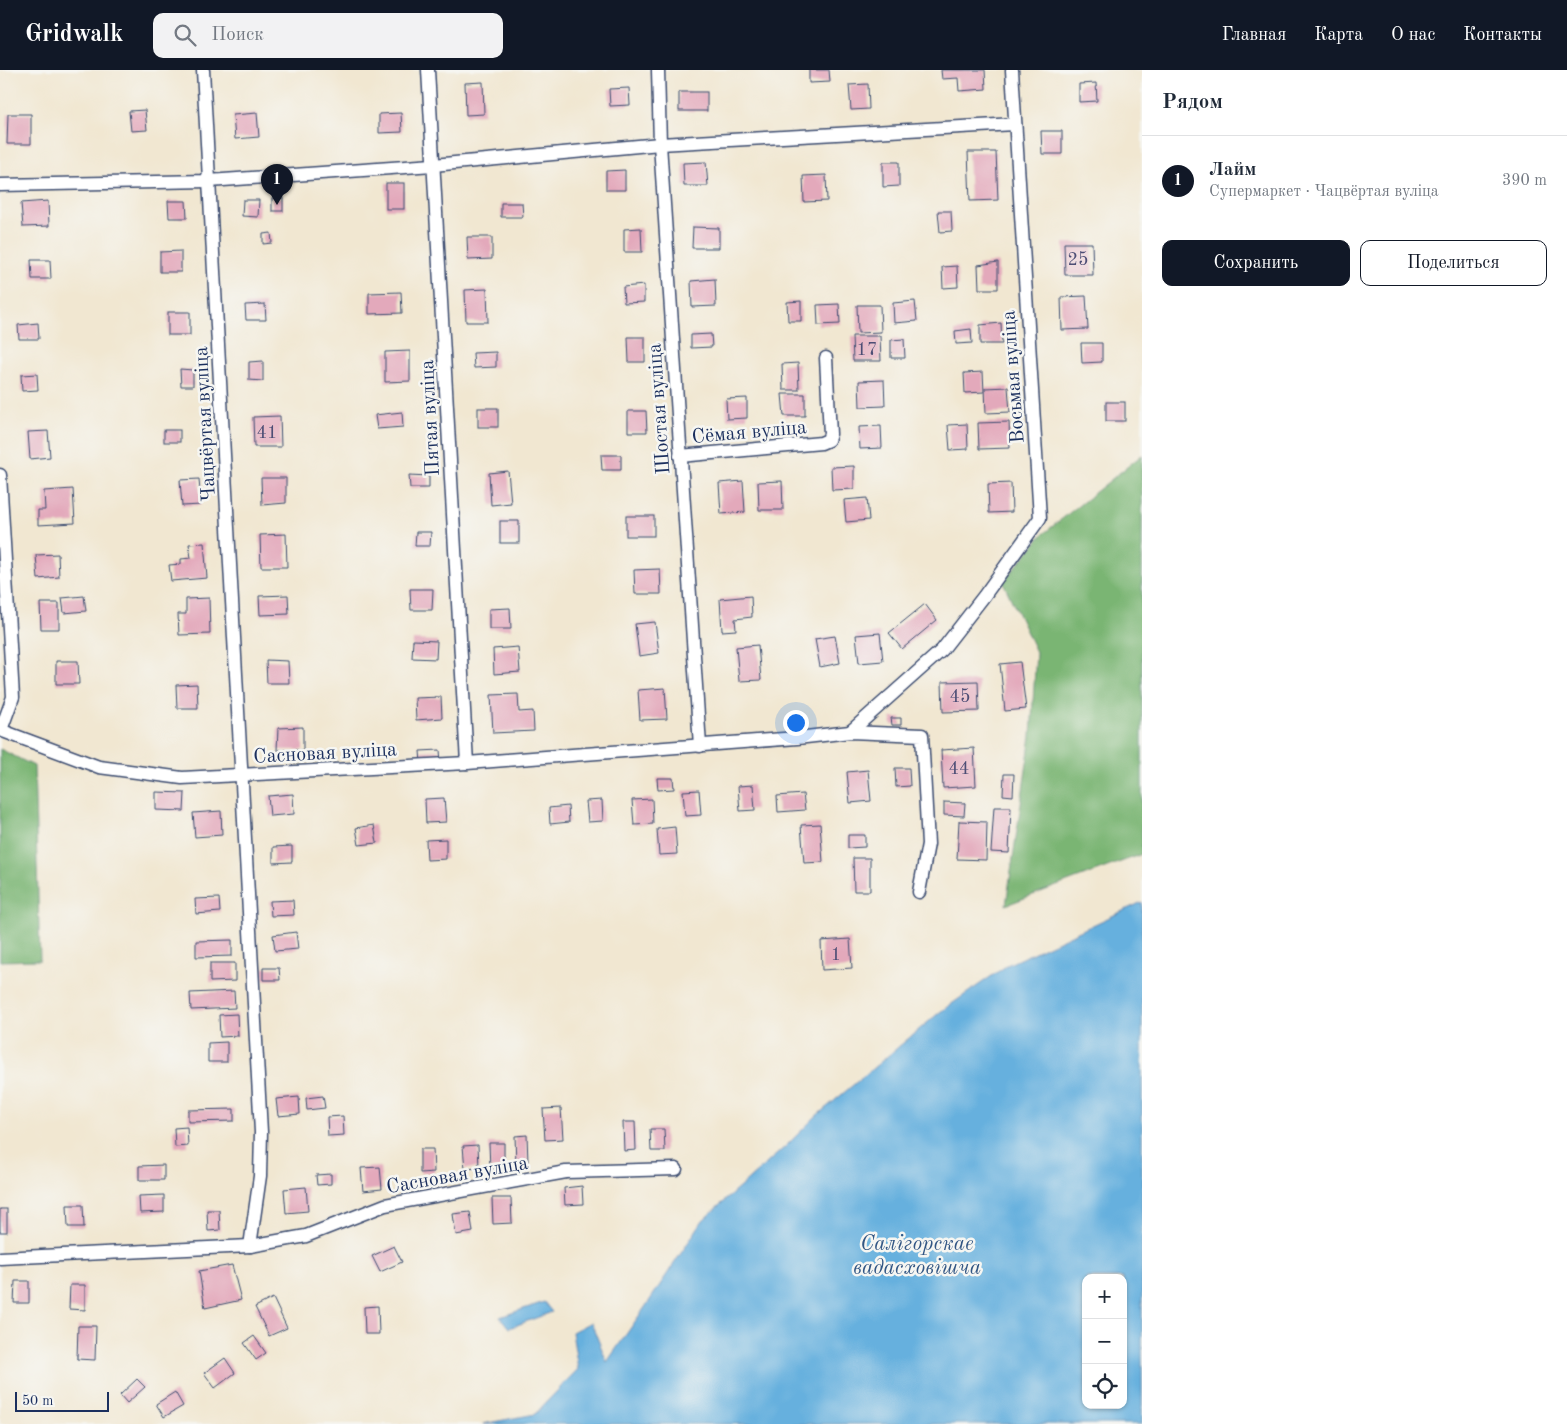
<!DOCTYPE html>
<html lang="ru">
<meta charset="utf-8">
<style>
:root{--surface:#fff;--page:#f2f2f3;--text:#1f2937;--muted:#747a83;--line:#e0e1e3;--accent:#111827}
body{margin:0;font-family:"Old Standard TT",serif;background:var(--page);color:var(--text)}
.controls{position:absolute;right:15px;bottom:15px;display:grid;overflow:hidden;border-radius:10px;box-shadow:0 1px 4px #0004}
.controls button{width:45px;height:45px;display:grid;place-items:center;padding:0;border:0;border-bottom:1px solid var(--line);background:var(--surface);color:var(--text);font:25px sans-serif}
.scale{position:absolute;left:15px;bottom:12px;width:94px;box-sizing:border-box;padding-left:5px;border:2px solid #1b2f5e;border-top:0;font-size:14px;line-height:18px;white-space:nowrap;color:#1b2f5e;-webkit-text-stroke:4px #f6f6f2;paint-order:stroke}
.you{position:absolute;left:795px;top:652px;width:18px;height:18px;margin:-12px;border:4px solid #fff;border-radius:50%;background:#1a73e8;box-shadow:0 0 0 8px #1a73e833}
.badge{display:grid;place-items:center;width:32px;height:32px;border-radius:50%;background:var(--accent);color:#fff;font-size:16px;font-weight:700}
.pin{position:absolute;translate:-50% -41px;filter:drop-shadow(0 1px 2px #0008)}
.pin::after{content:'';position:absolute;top:26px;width:18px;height:15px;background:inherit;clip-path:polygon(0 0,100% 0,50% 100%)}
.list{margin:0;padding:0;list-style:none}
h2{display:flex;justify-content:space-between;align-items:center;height:65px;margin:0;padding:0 20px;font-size:21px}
h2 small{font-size:16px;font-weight:400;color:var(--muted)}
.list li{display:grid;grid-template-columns:32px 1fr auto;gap:15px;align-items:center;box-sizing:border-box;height:90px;padding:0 20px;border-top:1px solid var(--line)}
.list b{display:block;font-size:19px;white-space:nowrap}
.list p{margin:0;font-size:16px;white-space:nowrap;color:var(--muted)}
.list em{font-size:16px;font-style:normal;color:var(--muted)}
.actions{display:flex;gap:10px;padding:15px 20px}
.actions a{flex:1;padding:11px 0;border:1px solid var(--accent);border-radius:10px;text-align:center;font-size:18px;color:var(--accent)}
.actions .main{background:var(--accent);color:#fff}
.icon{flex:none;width:28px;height:28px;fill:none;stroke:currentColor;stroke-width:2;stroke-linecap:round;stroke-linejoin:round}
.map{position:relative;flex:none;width:1142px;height:1354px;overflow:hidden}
header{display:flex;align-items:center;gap:30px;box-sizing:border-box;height:70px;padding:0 25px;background:var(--accent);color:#fff}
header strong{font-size:24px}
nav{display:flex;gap:28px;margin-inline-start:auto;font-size:18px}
.search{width:350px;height:45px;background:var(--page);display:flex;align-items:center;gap:12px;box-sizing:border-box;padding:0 18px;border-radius:10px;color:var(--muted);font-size:19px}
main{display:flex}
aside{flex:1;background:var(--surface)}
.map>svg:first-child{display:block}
.forest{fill:#7ab573;stroke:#4a7268}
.water{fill:#66b0de;stroke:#40709e;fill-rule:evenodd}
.building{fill:#e3a9bb}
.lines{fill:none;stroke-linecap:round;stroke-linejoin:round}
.minor-casing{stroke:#3b4b6f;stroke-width:15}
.minor{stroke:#fff;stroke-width:12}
.labels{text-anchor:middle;stroke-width:5;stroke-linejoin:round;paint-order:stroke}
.number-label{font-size:18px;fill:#4d4e75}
.street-label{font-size:20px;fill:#1b2f5e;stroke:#f6f6f2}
.water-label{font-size:21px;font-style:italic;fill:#325684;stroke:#f6f6f2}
</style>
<header>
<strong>Gridwalk</strong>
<div class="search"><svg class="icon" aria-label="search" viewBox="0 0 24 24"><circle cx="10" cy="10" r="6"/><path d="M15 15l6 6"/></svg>Поиск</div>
<nav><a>Главная</a><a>Карта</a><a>О нас</a><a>Контакты</a></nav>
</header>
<main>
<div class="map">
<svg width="1142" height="1354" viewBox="0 0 1142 1354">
<rect width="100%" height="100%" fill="#f6f6f2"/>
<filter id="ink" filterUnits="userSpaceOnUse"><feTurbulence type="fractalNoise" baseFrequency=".02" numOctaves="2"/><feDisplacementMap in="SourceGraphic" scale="10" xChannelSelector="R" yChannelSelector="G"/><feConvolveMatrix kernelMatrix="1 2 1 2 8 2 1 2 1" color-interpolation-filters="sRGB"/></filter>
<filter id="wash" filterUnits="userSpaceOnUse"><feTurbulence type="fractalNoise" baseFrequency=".0096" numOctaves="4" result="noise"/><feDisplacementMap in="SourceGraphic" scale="20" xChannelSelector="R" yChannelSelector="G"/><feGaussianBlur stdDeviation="1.12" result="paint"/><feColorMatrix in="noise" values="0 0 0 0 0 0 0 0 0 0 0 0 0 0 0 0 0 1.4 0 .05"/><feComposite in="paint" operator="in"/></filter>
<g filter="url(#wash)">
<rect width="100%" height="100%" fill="#f1e7d1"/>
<g class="forest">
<polygon points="1142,385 1142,784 1006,835 1031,666 1036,582 1003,512 1043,464"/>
<polygon points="0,679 34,696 40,890 0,891"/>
</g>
<g class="water">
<path d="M1142 832V1354H483L535 1344 578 1299 572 1262 591 1252 607 1292 650 1230 703 1150 785 1077 815 1047 940 942 1009 894ZM1086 1208H1123V1335H1086Z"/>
<polygon points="544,1232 552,1242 509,1258 500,1247"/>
</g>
<g id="blocks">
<g class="building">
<polygon points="809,0 829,0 830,12 809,13"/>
<polygon points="941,0 985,0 986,19 959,21 958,8 942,9"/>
<polygon points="483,12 484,44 466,45 465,13"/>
<polygon points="1096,13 1097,31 1079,32 1079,14"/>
<polygon points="868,14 869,39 851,40 849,15"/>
<polygon points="629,18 630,35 610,36 609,19"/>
<rect x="679" y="22" width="28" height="19"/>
<polygon points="145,40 147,60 131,61 129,41"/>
<polygon points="257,43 259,67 235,69 233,45"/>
<polygon points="401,43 402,62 379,63 379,44"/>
<polygon points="8,44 31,44 31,74 7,74"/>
<polygon points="1041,61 1062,61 1062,84 1042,84"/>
<polygon points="968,82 996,82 998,130 970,131"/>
<polygon points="706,92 708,116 684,116 683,93"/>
<polygon points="883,92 899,92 899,116 883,117"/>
<polygon points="625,100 625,120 606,120 606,101"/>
<polygon points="826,105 827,131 804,132 803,106"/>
<rect x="386" y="113" width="18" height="26"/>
<rect x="272" y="128" width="11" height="13"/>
<polygon points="243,130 259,130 258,147 242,146"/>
<polygon points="48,131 49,156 23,157 21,133"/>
<polygon points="168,131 186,131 187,148 169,148"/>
<polygon points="501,133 522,133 523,147 501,147"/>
<polygon points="938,141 951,141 952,161 940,162"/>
<polygon points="693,157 719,158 719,178 692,178"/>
<polygon points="641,158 642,182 624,182 624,159"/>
<polygon points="271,163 272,173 263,174 263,164"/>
<polygon points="467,167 492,167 492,189 468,190"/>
<polygon points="1064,173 1092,173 1093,205 1065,205"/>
<polygon points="181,181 181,202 160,202 160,182"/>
<polygon points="31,190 50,190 51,209 32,209"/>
<polygon points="998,192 998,219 979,219 978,195"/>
<polygon points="957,196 958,217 943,218 942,197"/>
<polygon points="715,209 716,236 692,237 691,211"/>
<polygon points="644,215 644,232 624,233 623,217"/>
<polygon points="487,219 488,252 466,252 465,220"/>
<polygon points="401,222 402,243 369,244 369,223"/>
<polygon points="1086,226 1088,259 1062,260 1061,227"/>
<polygon points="801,231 801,251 788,251 787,232"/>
<polygon points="915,231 917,251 894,253 893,233"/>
<polygon points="265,234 266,250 246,250 245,235"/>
<polygon points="839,234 840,254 818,255 817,235"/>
<polygon points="857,235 880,235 881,262 858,263"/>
<rect x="168" y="242" width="22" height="23"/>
<polygon points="38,253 39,269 19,269 18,255"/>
<polygon points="1001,253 1002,274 980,274 980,255"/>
<polygon points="971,259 972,273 956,274 955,261"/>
<polygon points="711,264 712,277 691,278 691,265"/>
<polygon points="852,266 880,266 881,291 853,291"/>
<polygon points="628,267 645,267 645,292 629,292"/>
<polygon points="904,269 905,288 891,288 891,270"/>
<polygon points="1081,273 1102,273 1102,292 1082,293"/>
<polygon points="410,281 410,311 385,312 385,282"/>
<polygon points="496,282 496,297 474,298 473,283"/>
<polygon points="263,291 263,311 249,310 249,292"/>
<polygon points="798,293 799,320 783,320 782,294"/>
<polygon points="180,299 193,300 193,316 181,316"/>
<polygon points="983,302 984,322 965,323 964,303"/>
<polygon points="37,304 38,320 22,321 21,305"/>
<polygon points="884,310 885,336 860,337 859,311"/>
<polygon points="1008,317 1010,342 986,343 985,318"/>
<polygon points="782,324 805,324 805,346 784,346"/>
<polygon points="747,328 747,348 727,349 726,329"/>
<rect x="1106" y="332" width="19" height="19"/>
<rect x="478" y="338" width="20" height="19"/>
<polygon points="628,341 646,341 647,362 628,362"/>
<polygon points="402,342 403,357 377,359 375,345"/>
<polygon points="280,346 281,377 254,377 253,347"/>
<polygon points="1009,352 1010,378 979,379 978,353"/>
<polygon points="967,354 968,379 950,380 948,355"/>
<polygon points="881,356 882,378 860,379 859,357"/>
<rect x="164" y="360" width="16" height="12"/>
<polygon points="48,361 50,387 30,389 28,362"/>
<polygon points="601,385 621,385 621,400 602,400"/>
<polygon points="854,396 854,419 832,420 831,397"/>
<polygon points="508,401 511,433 491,435 489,403"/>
<polygon points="409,405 429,406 429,418 410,418"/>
<polygon points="261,408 286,408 286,433 262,435"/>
<polygon points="199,409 201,435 182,436 180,410"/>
<polygon points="743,411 745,442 721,444 719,413"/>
<polygon points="782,411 783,440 759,440 758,412"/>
<polygon points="1011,413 1012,442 989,443 988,414"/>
<polygon points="73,419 75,453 38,455 38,440 45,440 44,421"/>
<polygon points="867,428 869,450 846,452 844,430"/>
<rect x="626" y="446" width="28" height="20"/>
<rect x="500" y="451" width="19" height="22"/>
<polygon points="416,462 431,462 430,476 415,476"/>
<polygon points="286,464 287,497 261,497 260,465"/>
<polygon points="204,473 207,508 171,511 169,495 181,494 181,489 191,488 189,474"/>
<polygon points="58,484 59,507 38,509 36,485"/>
<polygon points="660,499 661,524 635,524 634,500"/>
<polygon points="410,519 433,519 432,540 411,540"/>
<polygon points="288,525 289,544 260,545 259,526"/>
<polygon points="84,526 86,541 64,543 62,528"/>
<polygon points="751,526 752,547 735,549 736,560 722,561 720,529"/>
<polygon points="209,528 210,564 179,565 178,544 186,544 186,529"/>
<polygon points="40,533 59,533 59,559 41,559"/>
<polygon points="925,534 937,550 902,579 889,563"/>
<polygon points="510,538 511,559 489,559 489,539"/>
<polygon points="655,552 659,583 639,586 635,554"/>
<polygon points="880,563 883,591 859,593 856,565"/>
<polygon points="835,566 840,593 820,597 815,569"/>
<polygon points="413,570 437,571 436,589 412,588"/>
<polygon points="758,575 761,610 739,611 736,577"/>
<polygon points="518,577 520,602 494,604 493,579"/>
<polygon points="266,590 288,591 289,613 267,613"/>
<polygon points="56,591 78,591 79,614 56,614"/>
<polygon points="1020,592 1026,639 1005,641 1000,594"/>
<polygon points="978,611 979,641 943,642 942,612"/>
<polygon points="197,614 198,638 177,638 176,615"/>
<polygon points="665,618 667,649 640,650 638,620"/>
<polygon points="518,624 519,642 533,641 534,661 493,663 491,625"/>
<polygon points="441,627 442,648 416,650 415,628"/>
<polygon points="891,648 901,648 901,655 892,655"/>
<polygon points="303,657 303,680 277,680 278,658"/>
<polygon points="974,678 976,716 943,718 941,680"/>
<polygon points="440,680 441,693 421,693 420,681"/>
<polygon points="895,698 909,698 910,716 896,717"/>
<polygon points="868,700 871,731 850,733 847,702"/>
<polygon points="1004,704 1014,704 1013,726 1003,725"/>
<polygon points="657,708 673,708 674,719 658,720"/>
<polygon points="753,715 755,740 740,741 738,716"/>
<polygon points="699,720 701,745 685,746 683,721"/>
<polygon points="156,722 185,723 184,741 156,740"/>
<polygon points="293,724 294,744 270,746 268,726"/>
<polygon points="803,724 805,740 778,742 777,726"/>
<polygon points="444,728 446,752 426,753 425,729"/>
<polygon points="652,729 653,754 634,755 632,730"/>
<polygon points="602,730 603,751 588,752 586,731"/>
<polygon points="944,732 965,733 964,746 944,745"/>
<polygon points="568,736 569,752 550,754 549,738"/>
<polygon points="994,737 1011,737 1009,783 991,782"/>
<polygon points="221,741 222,765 195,767 193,743"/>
<polygon points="959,751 987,752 986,790 957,789"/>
<polygon points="820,754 823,792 804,793 801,755"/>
<polygon points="374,755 377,773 359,775 356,758"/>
<polygon points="675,757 677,784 659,785 657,759"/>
<polygon points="848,765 865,765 865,777 848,778"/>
<polygon points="446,769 446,789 427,790 426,770"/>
<polygon points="292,776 292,792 273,793 273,777"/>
<polygon points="853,788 870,788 870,821 854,821"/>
<polygon points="219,828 220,842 196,844 195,829"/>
<polygon points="293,830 294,845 271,846 270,831"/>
<polygon points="296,862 298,879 275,881 273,865"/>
<polygon points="850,869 852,898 822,900 821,871"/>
<polygon points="232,870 232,886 196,887 196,871"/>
<polygon points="210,893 235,893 235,911 210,912"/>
<polygon points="263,898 279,898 280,910 263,910"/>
<polygon points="234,921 235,938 191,940 190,923"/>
<polygon points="237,944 238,966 220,967 219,945"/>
<polygon points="227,972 227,992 208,992 208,973"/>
<polygon points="323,1026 325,1038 307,1040 306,1028"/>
<polygon points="299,1027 300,1044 278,1046 276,1029"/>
<polygon points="561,1038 563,1069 545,1070 543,1039"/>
<polygon points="234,1039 234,1051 188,1052 188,1040"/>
<polygon points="343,1046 344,1065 328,1066 327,1047"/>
<polygon points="623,1052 635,1052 636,1080 624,1081"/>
<polygon points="187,1057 188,1076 175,1077 174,1058"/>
<polygon points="650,1059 664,1059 665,1081 651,1081"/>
<polygon points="527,1065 528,1093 516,1093 515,1066"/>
<polygon points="489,1073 504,1073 504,1098 490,1099"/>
<polygon points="478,1075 479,1098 465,1099 463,1076"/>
<polygon points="420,1079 433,1079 434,1102 420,1103"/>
<polygon points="164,1095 164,1110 139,1110 139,1096"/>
<polygon points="380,1097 382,1119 363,1121 361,1098"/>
<polygon points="331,1104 331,1114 317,1115 316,1105"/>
<polygon points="582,1116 583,1134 565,1135 564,1118"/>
<polygon points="306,1117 308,1141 286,1143 284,1119"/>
<polygon points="164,1125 164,1142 140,1143 139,1126"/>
<polygon points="492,1128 511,1128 512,1153 493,1154"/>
<polygon points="67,1135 83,1135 84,1157 68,1157"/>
<rect x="0" y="1139" width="7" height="23"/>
<polygon points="207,1140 219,1140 220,1160 208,1161"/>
<polygon points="470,1142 473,1162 456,1165 453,1144"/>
<polygon points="394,1176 402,1192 380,1202 372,1186"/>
<polygon points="232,1195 241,1230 205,1238 199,1201"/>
<polygon points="15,1211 29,1211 29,1233 14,1233"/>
<polygon points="70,1215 85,1215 85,1240 69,1239"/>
<polygon points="273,1228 287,1258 269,1266 255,1237"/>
<polygon points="378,1236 379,1264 365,1264 364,1237"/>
<polygon points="78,1256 96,1256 95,1290 77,1289"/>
<polygon points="254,1266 266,1283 256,1290 244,1273"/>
<polygon points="225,1288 235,1303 215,1318 204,1303"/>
<polygon points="137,1309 145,1317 127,1333 120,1325"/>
<polygon points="175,1322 183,1336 164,1347 156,1334"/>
</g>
</g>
</g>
<g filter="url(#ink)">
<use href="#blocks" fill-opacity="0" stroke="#3b4b6f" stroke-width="1"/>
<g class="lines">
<defs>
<g id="minor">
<polyline points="203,0 261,1062 260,1106 250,1176"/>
<polyline points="428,0 467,693"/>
<polyline points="658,0 660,74 700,676"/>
<polyline points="0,115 209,111 433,95 660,74 1015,54"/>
<polyline points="680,386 821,373 828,370 830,364 826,288"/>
<polyline points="0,405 13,627 1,660"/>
<polyline points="0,660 99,697 182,708 467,693 797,668 850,662 922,665 928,774 919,822"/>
<polyline points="850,662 942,580 984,526 1040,448 1012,0"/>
<polyline points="0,1188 250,1176 306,1166 385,1135 566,1102 676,1099"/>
</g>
</defs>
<use href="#minor" class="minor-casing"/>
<use href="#minor" class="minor"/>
</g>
</g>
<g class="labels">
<g class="number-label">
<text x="1078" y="195">25</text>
<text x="867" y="285">17</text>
<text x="267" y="368">41</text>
<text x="960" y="632">45</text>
<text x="959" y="704">44</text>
<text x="836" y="890">1</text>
</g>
<g class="street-label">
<text transform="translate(1012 307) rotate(-94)" y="7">Восьмая вуліца</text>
<text transform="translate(658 339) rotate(-94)" y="7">Шостая вуліца</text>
<text transform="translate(429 348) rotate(-93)" y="7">Пятая вуліца</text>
<text transform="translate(204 354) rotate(-93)" y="7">Чацвёртая вуліца</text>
<text transform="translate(749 361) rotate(-5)" y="7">Сёмая вуліца</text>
<text transform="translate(325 682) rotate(-3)" y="7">Сасновая вуліца</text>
<text transform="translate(457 1104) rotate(-10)" y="7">Сасновая вуліца</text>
</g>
<g class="water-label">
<text x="917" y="1180">Салігорскае<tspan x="917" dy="24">вадасховішча</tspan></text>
</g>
</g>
</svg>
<div class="controls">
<button>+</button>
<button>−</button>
<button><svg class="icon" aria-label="locate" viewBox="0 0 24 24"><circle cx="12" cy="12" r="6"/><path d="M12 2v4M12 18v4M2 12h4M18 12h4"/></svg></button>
</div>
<div class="scale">50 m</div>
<div class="you"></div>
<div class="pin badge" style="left:277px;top:135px">1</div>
</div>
<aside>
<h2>Рядом<small></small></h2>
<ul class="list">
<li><span class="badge">1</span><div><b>Лайм</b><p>Супермаркет · Чацвёртая вуліца</p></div><em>390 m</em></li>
</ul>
<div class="actions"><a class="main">Сохранить</a><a>Поделиться</a></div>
</aside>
</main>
